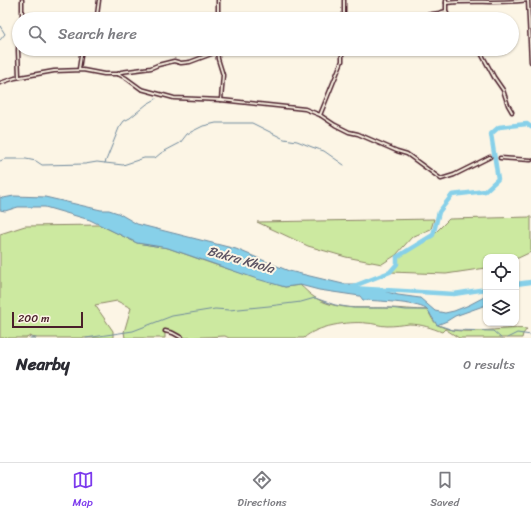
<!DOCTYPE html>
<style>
:root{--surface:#fff;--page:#f7f7f7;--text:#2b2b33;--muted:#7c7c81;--line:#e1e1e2;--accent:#7c3aed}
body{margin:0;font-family:Sriracha,sans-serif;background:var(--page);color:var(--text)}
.controls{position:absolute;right:12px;bottom:12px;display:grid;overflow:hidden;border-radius:8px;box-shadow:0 1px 3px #0004}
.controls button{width:36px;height:36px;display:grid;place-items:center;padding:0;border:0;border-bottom:1px solid var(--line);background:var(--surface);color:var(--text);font:20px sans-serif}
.scale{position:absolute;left:12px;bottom:10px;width:71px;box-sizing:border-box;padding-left:4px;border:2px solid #4a1f2b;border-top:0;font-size:11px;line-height:14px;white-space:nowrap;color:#4a1f2b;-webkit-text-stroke:3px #fcf5e5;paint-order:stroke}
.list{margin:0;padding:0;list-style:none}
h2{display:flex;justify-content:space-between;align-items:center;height:52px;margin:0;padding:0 16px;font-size:17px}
h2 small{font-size:13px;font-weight:400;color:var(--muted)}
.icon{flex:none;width:22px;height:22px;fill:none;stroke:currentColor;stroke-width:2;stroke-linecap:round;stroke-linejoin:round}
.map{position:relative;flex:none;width:531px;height:338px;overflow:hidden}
.search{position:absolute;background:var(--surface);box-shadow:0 1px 3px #0004;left:12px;right:12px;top:12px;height:44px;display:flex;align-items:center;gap:10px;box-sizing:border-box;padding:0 14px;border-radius:22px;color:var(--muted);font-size:15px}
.sheet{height:124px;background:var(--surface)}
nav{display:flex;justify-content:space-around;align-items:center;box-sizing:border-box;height:56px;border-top:1px solid var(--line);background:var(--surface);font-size:11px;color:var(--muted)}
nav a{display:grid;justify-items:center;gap:2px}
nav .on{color:var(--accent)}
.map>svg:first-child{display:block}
.green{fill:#cce9a0;stroke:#8b8466}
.water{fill:#87d0e9;stroke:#6f899d}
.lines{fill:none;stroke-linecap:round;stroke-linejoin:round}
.stream{stroke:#6f899d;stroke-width:1}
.river{stroke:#87d0e9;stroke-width:4.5}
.street-casing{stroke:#4a1f2b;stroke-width:5}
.street{stroke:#fcf5e5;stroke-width:2}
.labels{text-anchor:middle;stroke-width:4;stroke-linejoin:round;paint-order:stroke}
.water-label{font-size:13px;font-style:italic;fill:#5c5464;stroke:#fcf5e5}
</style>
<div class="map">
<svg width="531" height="338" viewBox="0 0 531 338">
<rect width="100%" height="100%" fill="#fcf5e5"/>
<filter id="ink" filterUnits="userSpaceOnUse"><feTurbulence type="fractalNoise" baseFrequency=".025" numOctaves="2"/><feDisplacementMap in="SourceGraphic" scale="8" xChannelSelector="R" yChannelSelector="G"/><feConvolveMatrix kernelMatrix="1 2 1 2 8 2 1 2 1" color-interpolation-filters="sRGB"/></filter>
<g filter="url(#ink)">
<g class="green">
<polygon points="531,217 531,252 516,259 516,257 486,257 486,268 446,274 390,272 397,264 397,257 433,235 449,219"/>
<polygon points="434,219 431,229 412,237 396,255 382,264 346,257 308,246 257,222"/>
<path d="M100 225 137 243 168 248 213 264 285 287 300 285C305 289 309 294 314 297 336 311 363 307 387 308 401 308 414 310 428 310 430 315 433 322 438 325 462 338 501 326 527 329L523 334 522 338H459L445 329 442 332C432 328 421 324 409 324 402 325 395 326 387 326 380 326 373 323 366 323 349 321 316 326 304 338H229L225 336 182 338 173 333 165 332V338H125L124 332 131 308 117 301 95 305 113 331V338H36L31 337V336L26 338H0V234L25 226Z"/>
</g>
<path class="water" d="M14 196 45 197 101 210H109L118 213 137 224 236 249 289 271 343 284H359L356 288 376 289 398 295 420 298 435 311 445 313 454 311 469 305 486 296V305L455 316 447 321 437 325C434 321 429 311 426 309 415 302 377 301 363 300L360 296 319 290 300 285 285 287 257 279 168 248 137 243 90 220 45 207H18L5 211 0 210V197L3 198Z"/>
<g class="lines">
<g class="stream">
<polyline points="0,26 5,34 0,40"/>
<polyline points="0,161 5,159 26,159 36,161 42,165 85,164 97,162 105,163 119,128 124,121 130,118 147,104 156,99"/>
<polyline points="105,163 123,165 144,158 155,158 161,153 180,143 187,134 203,126 216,123 252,123 284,139 297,141 312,147 324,151 344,165"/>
<polyline points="438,325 453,330 493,331 501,338"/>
<polyline points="30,338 36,338"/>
<polyline points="86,338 133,331 172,316 215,309 229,310 269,306 301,302 315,298 335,305 353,308 390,308 406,310 428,310 430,314"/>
<polyline points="507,338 517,333 531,335"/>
</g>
<g class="river">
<polyline points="516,284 531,282"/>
<polyline points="354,286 390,272 397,264 397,257 433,235 439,212 452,195 485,191 498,179 491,134 499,127 527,124 531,127"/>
<polyline points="350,288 454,294 486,289"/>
</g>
<defs>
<g id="street">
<polyline points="22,0 22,19"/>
<polyline points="528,0 531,62"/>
<path d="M446 3C470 0 502 4 527 0"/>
<polyline points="446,11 449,19"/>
<polyline points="97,15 99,0"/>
<polyline points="218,19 218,0"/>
<polyline points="344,19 344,0"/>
<polyline points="402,19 439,13 446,11 446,0"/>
<polyline points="19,40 18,50 19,77"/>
<polyline points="453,49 477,50 481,53 494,77 503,90 508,105 512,112"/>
<polyline points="217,50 218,59 223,75 221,100"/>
<polyline points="79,69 82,49"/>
<polyline points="118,74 121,72 151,68 158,65 174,61 181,63 190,62 214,53 217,50"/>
<polyline points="0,83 15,78 54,71 83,70 104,74 118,74 126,78 141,89 174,98 221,100 305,109 320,115 335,125 349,132 358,134 397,151 407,154 441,179 454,175 490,157"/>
<polyline points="320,115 342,61 342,49"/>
<polyline points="500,158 531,160"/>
<polyline points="165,331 173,333 182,338"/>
</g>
</defs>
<use href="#street" class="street-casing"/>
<use href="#street" class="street"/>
</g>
</g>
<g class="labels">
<g class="water-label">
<text transform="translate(241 259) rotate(16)" y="5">Bakra Khola</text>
</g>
</g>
</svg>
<div class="controls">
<button><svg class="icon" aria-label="locate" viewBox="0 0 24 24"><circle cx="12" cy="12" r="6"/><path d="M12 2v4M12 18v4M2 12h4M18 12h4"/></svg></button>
<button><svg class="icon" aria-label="layers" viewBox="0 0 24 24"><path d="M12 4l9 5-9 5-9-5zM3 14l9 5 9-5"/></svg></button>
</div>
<div class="scale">200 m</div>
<div class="search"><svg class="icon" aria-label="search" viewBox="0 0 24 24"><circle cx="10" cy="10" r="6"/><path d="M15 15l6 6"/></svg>Search here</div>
</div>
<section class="sheet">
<h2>Nearby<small>0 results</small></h2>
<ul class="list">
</ul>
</section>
<nav>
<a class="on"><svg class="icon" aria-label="map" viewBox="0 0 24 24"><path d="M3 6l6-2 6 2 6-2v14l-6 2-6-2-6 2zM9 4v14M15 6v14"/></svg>Map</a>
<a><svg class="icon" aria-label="directions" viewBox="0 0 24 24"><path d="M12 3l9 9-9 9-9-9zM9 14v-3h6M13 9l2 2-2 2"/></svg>Directions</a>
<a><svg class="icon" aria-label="saved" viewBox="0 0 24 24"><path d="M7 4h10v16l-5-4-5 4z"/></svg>Saved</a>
</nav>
